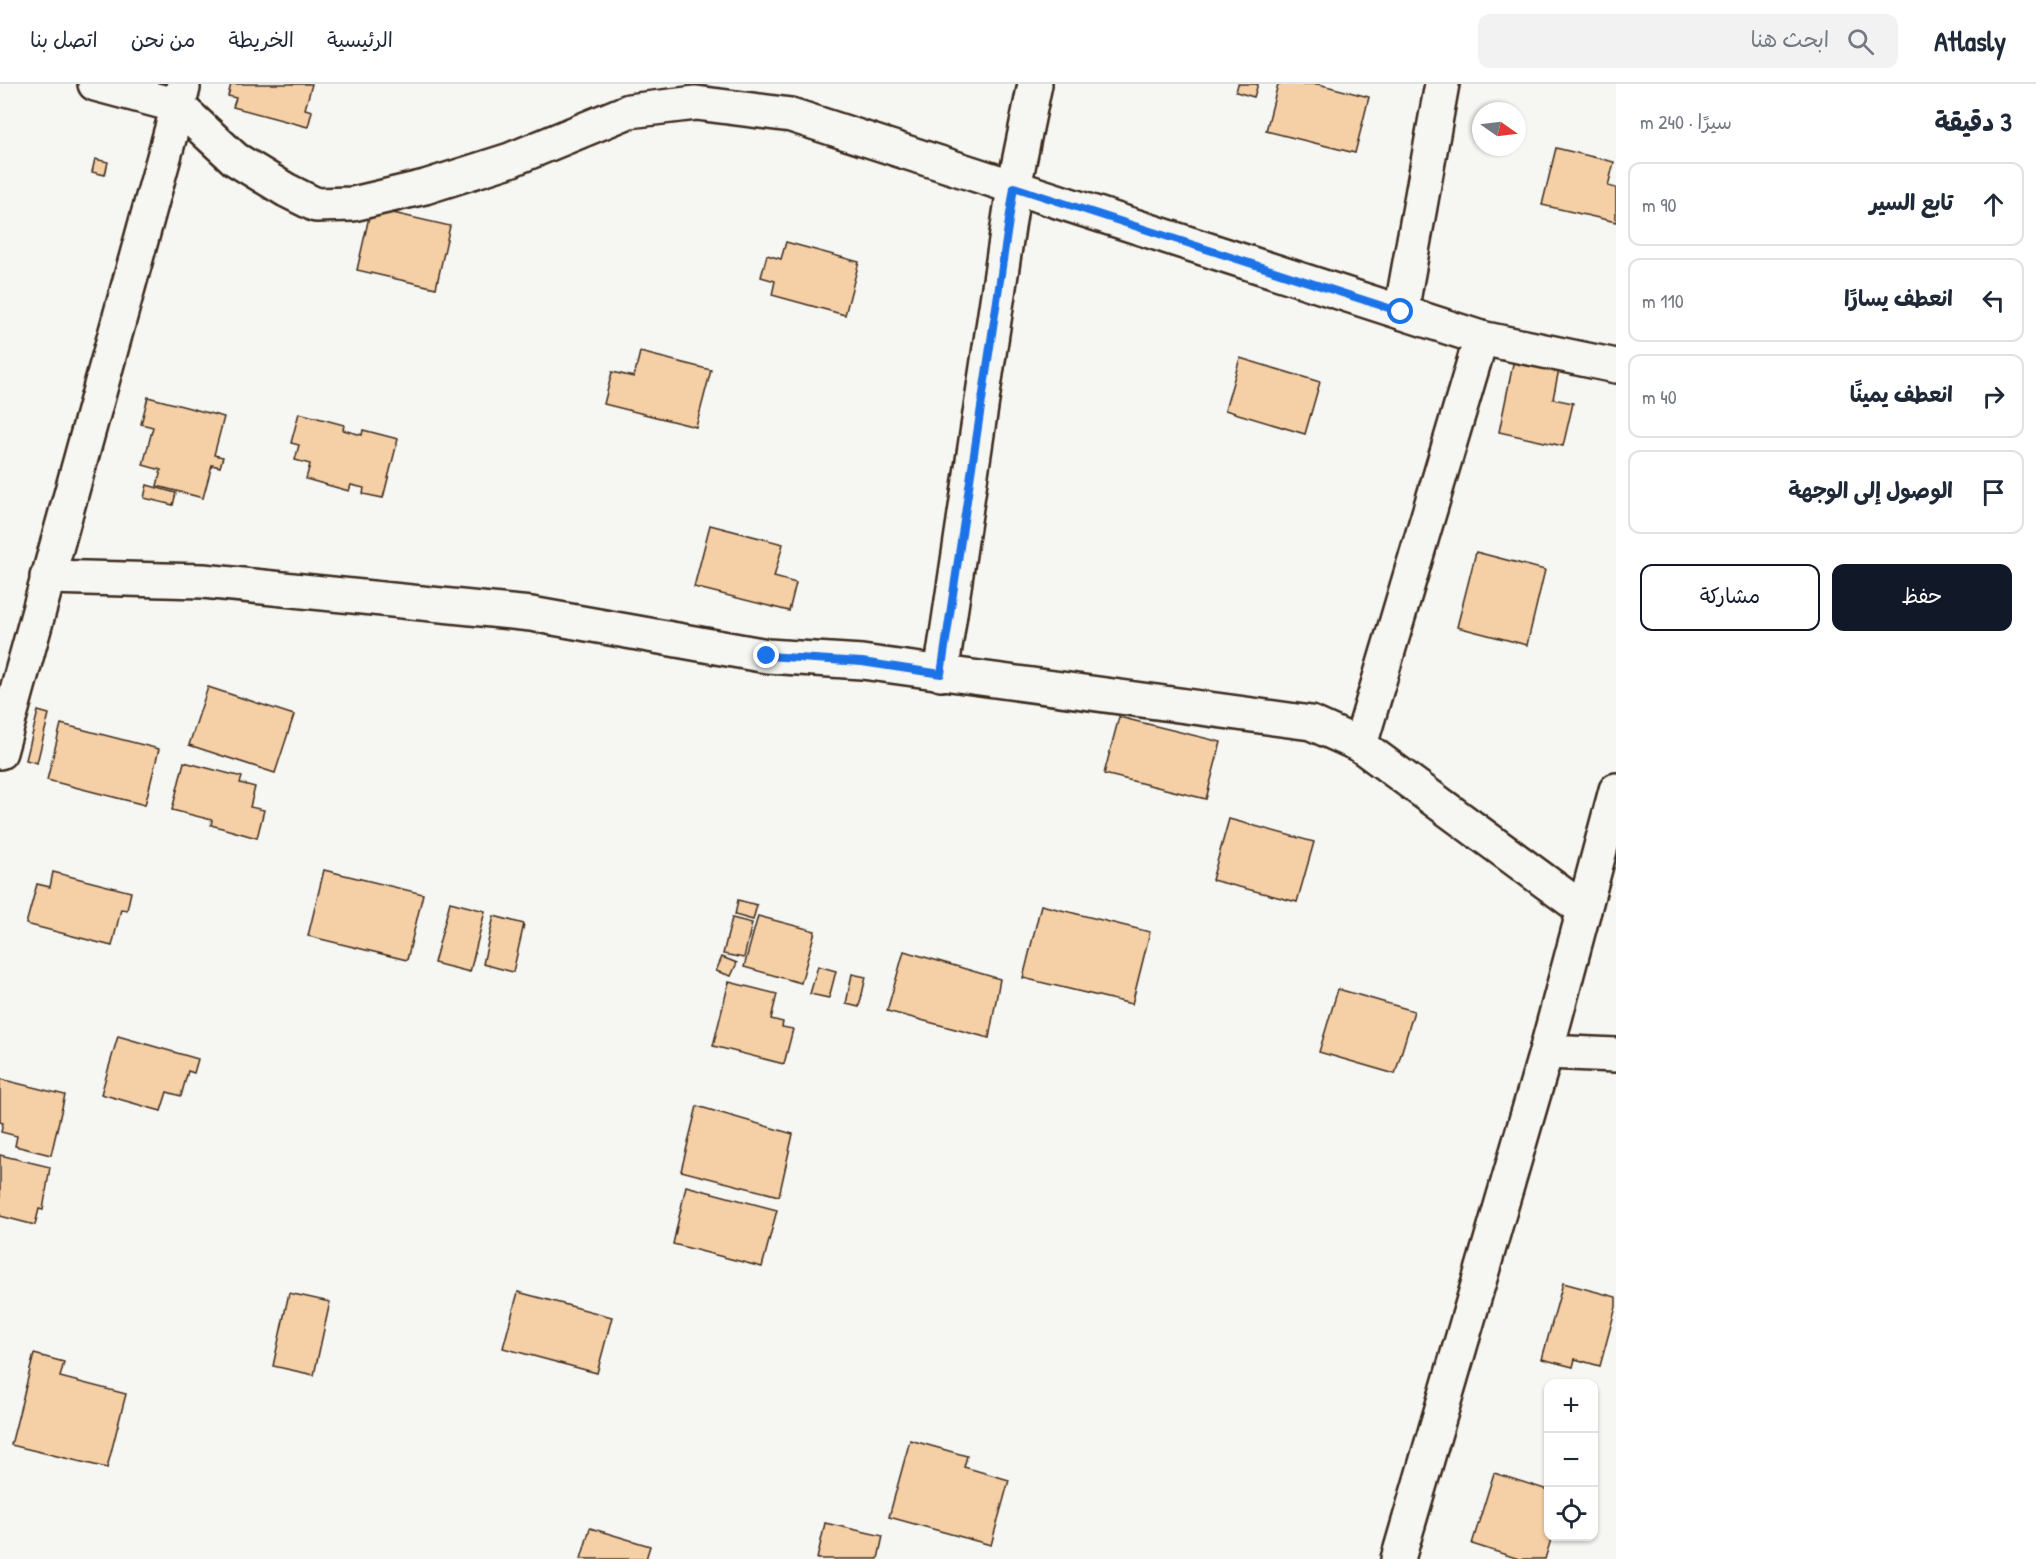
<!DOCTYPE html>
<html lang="ar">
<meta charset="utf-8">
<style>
:root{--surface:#fff;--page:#f2f2f3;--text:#1f2937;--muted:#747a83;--line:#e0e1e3;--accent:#111827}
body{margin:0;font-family:"Patrick Hand","Playpen Sans Arabic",sans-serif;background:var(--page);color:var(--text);direction:rtl}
.controls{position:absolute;right:18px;bottom:18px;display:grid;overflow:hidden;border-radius:12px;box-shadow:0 2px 4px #0004}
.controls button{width:54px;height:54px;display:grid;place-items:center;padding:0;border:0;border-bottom:2px solid var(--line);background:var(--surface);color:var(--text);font:30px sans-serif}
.compass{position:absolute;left:1472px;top:18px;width:54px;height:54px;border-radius:50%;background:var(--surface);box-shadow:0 2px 4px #0004;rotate:104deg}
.stop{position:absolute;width:18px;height:18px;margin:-14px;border:4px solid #1a73e8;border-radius:50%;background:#fff}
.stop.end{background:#1a73e8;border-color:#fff;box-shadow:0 2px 6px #0008}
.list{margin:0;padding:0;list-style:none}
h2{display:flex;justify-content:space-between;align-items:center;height:78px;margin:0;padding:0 24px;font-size:26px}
h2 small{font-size:20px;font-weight:400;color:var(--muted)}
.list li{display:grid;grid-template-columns:39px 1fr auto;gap:18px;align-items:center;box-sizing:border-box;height:84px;margin:0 12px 12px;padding:0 12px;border:2px solid var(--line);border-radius:12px}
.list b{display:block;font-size:22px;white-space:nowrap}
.list em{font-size:20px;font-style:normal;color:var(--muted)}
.actions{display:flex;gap:12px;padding:18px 24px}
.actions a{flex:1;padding:14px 0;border:2px solid var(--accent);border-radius:12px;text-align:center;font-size:21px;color:var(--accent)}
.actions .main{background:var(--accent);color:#fff}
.icon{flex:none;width:33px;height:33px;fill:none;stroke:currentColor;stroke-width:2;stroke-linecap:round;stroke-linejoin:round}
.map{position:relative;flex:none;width:1616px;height:1475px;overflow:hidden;direction:ltr}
header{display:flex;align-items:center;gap:36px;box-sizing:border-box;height:84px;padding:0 30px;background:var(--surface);border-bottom:2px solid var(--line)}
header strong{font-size:28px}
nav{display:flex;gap:33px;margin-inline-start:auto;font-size:21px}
.search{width:420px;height:54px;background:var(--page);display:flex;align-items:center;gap:15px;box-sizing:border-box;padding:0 21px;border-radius:12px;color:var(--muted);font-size:22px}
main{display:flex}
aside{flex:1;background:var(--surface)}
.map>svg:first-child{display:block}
.building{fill:#f5cfa5;stroke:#3b2a1e;stroke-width:1.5}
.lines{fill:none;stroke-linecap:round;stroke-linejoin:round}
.street-casing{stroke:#3b2a1e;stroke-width:38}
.street{stroke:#f6f6f2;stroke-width:33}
.route{stroke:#1a73e8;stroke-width:8}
</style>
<header>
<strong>Atlasly</strong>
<div class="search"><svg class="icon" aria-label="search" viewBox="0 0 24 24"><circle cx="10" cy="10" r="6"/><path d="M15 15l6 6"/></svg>ابحث هنا</div>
<nav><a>الرئيسية</a><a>الخريطة</a><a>من نحن</a><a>اتصل بنا</a></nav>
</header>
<main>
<aside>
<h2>3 دقيقة<small>سيرًا · 240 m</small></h2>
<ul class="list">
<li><svg class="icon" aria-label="ahead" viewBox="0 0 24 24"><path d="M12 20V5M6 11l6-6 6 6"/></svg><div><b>تابع السير</b></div><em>90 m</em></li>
<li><svg class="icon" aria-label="left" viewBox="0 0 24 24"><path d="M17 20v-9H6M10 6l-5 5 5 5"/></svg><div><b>انعطف يسارًا</b></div><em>110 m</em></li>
<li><svg class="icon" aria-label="right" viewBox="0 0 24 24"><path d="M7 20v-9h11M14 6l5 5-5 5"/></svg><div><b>انعطف يمينًا</b></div><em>40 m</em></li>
<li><svg class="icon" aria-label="arrive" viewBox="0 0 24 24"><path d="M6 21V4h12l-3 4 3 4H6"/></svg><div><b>الوصول إلى الوجهة</b></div></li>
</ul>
<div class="actions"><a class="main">حفظ</a><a>مشاركة</a></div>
</aside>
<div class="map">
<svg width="1616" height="1475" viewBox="0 0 1616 1475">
<rect width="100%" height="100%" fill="#f6f6f2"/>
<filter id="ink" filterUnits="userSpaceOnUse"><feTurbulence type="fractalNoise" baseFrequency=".0167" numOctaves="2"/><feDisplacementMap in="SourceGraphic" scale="12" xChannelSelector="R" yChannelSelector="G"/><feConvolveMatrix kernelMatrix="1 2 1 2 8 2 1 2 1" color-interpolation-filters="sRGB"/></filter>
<g filter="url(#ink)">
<g class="building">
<polygon points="231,0 312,0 305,25 312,27 308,43 233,23 236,14 228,12"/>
<polygon points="1238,0 1258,0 1254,13 1236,8"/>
<polygon points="1278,0 1318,0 1369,13 1355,69 1266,47"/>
<polygon points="1556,64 1614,78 1608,102 1616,104 1616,138 1542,121"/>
<polygon points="95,75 108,78 105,91 92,88"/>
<polygon points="371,124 450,142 436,204 357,186"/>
<polygon points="786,158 859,178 845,231 772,211 775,197 761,193 767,171 781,175"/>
<polygon points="640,268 711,286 696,343 604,320 612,288 634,293"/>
<polygon points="1240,274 1320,298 1305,350 1225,326"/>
<polygon points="1514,275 1559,285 1553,315 1573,319 1563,362 1499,348"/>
<polygon points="148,313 224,333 214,371 223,373 220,383 212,381 203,414 157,402 161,386 143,381 153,343 141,340"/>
<polygon points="299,329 344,341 343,346 362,351 363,346 398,355 383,414 363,410 364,404 351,401 349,407 306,395 310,380 295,376 299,361 291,359"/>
<polygon points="147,401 176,409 173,421 144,414"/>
<polygon points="710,441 783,460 774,493 796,499 789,527 694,503"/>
<polygon points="1476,468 1545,486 1527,561 1457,543"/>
<polygon points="208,603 294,631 275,689 189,661"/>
<polygon points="38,627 49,630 37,679 26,676"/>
<polygon points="1119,633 1221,658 1206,715 1104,690"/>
<polygon points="61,640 159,665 145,721 47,696"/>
<polygon points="184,678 242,693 240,699 255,703 250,723 264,726 257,754 211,741 212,736 172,726"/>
<polygon points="1229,735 1314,758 1297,818 1212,796"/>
<polygon points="324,786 423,810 407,876 308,852"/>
<polygon points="53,788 131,808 127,826 121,825 112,862 26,840 37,800 50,803"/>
<polygon points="738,816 757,821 753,836 735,831"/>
<polygon points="450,818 485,827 470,888 434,879"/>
<polygon points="1041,821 1150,848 1132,920 1023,894"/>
<polygon points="494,832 524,840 513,888 483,880"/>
<polygon points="758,832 815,847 801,899 744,883"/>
<polygon points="732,834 752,839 744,874 723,870"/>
<polygon points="904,867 1000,895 989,954 887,927"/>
<polygon points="722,873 737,879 731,892 716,887"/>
<polygon points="818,882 836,887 829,914 810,910"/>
<polygon points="852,890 866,893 859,923 846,920"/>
<polygon points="729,898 777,910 771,935 783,938 782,943 793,945 784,980 713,962"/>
<polygon points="1338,905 1414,927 1395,990 1319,968"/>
<polygon points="118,952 198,975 194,989 188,987 181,1012 167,1008 161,1027 101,1010"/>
<polygon points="0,995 65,1011 51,1071 15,1062 17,1052 1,1048 3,1039 0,1038"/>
<polygon points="697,1022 793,1050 779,1112 681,1087"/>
<polygon points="0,1071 50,1083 43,1126 39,1125 35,1141 0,1132"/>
<polygon points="686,1102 777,1126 762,1183 673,1160"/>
<polygon points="1563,1199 1616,1213 1616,1223 1600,1282 1575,1275 1573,1283 1542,1275"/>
<polygon points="518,1208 612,1233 597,1289 503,1264"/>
<polygon points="289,1209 330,1218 314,1291 273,1282"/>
<polygon points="34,1270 64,1278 60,1293 126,1310 107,1384 11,1361"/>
<polygon points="910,1356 967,1372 964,1383 1009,1396 991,1461 889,1433"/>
<polygon points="1494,1389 1548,1406 1548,1452 1552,1452 1545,1475 1519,1475 1472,1460"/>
<polygon points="825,1439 883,1452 878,1475 817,1475"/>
<polygon points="590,1444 650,1462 646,1475 581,1475"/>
</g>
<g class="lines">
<defs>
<g id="street">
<polyline points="95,0 178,22 235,75 286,106 316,121 353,120 425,103 510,76 629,27 696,19 791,31 1481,254 1616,282"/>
<polyline points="1401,228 1442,0"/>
<polyline points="47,493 203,497 531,530 767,572 862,578 1311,639 1360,661 1584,826"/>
<polyline points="941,590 1014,103 1035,0"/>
<polyline points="1360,661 1481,254"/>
<polyline points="0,668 183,4"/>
<polyline points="1546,968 1616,971"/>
<polyline points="1398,1475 1546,968 1616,706"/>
</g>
</defs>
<use href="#street" class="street-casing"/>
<use href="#street" class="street"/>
</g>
</g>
<g class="lines" filter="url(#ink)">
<polyline class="route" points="767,572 862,578 941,590 1014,103 1401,228"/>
</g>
</svg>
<div class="controls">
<button>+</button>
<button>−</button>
<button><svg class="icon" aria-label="locate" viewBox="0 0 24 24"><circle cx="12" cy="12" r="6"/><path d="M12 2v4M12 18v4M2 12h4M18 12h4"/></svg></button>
</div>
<svg class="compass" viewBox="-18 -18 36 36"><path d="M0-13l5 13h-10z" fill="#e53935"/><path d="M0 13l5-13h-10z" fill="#747a83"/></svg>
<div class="stop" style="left:1401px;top:228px"></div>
<div class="stop end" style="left:767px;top:572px"></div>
</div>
</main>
